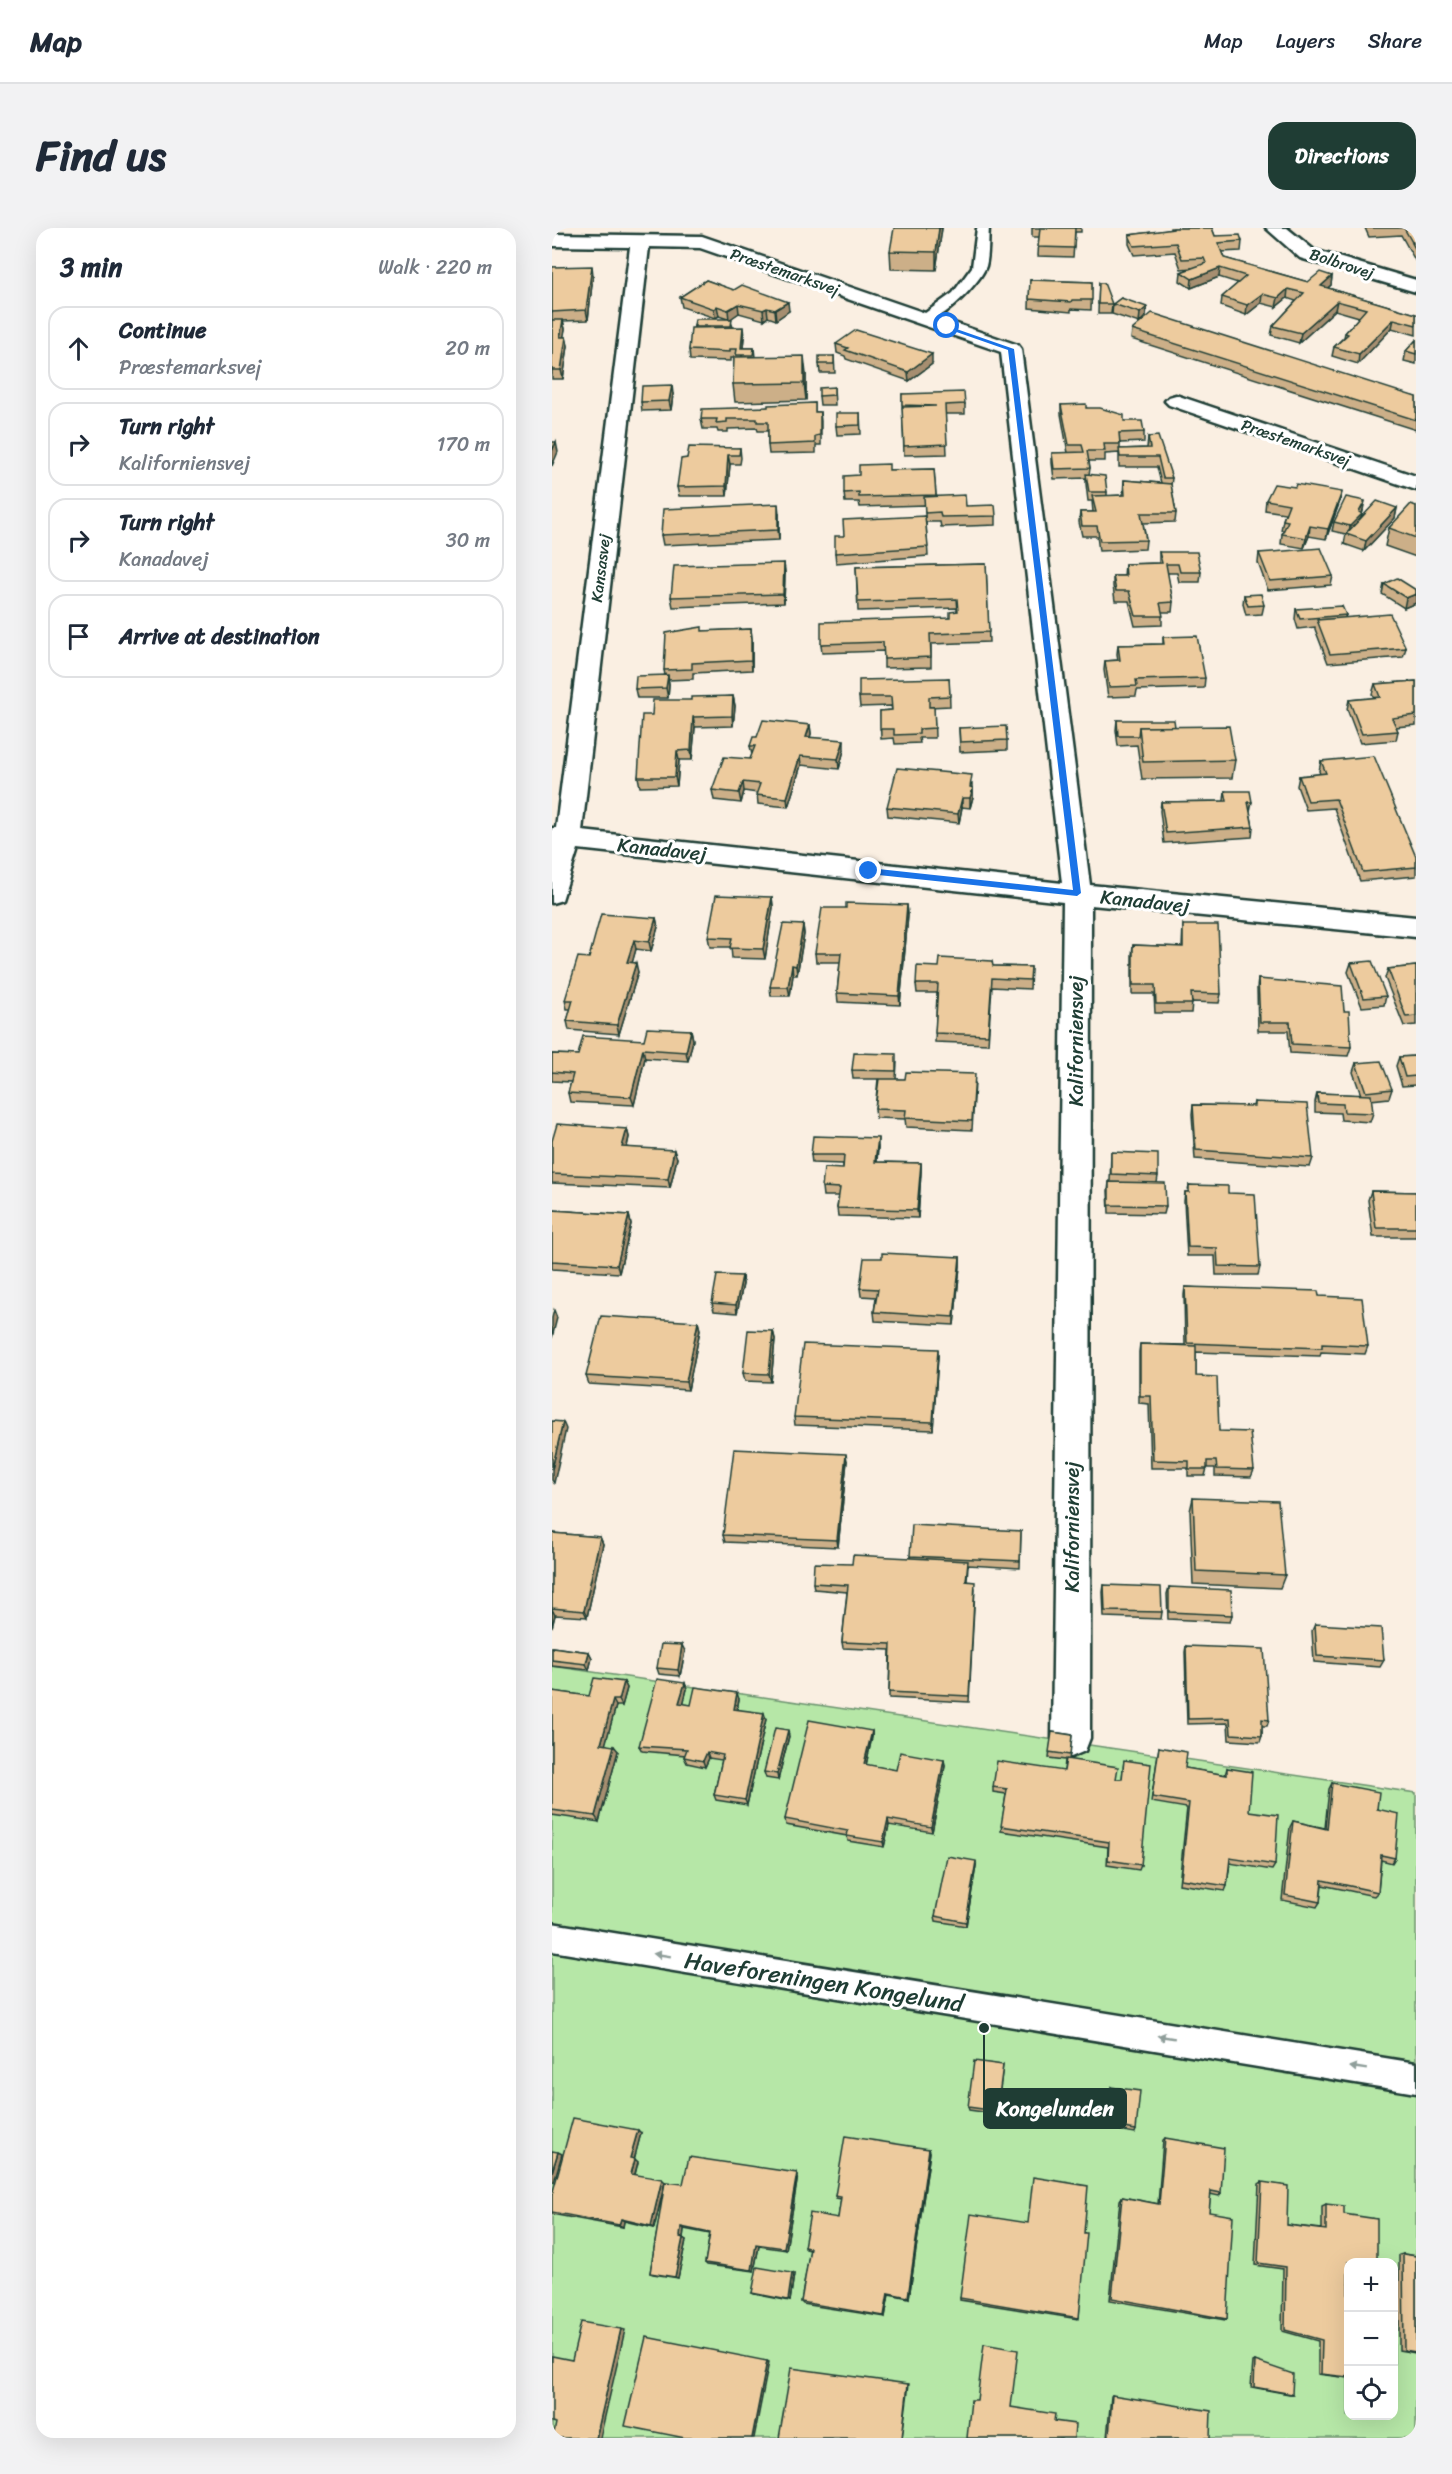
<!DOCTYPE html>
<meta charset="utf-8">
<style>
:root{--surface:#fff;--page:#f2f2f3;--text:#1f2937;--muted:#747a83;--line:#e0e1e3;--accent:#1f3d34}
body{margin:0;font-family:Sriracha,sans-serif;background:var(--page);color:var(--text)}
.controls{position:absolute;right:18px;bottom:18px;display:grid;overflow:hidden;border-radius:12px;box-shadow:0 6px 24px #0002}
.controls button{width:54px;height:54px;display:grid;place-items:center;padding:0;border:0;border-bottom:2px solid var(--line);background:var(--surface);color:var(--text);font:30px sans-serif}
.stop{position:absolute;width:18px;height:18px;margin:-14px;border:4px solid #1a73e8;border-radius:50%;background:#fff}
.stop.end{background:#1a73e8;border-color:#fff;box-shadow:0 2px 6px #0008}
.list{margin:0;padding:0;list-style:none}
h2{display:flex;justify-content:space-between;align-items:center;height:78px;margin:0;padding:0 24px;font-size:26px}
h2 small{font-size:20px;font-weight:400;color:var(--muted)}
.list li{display:grid;grid-template-columns:39px 1fr auto;gap:18px;align-items:center;box-sizing:border-box;height:84px;margin:0 12px 12px;padding:0 12px;border:2px solid var(--line);border-radius:18px}
.list b{display:block;font-size:22px;white-space:nowrap}
.list p{margin:0;font-size:20px;white-space:nowrap;color:var(--muted)}
.list em{font-size:20px;font-style:normal;color:var(--muted)}
.icon{flex:none;width:33px;height:33px;fill:none;stroke:currentColor;stroke-width:2;stroke-linecap:round;stroke-linejoin:round}
.map{position:relative;flex:none;width:864px;height:2210px;overflow:hidden;border-radius:18px}
header{display:flex;align-items:center;gap:36px;box-sizing:border-box;height:84px;padding:0 30px;background:var(--surface);border-bottom:2px solid var(--line)}
header strong{font-size:28px}
nav{display:flex;gap:33px;margin-inline-start:auto;font-size:21px}
.intro{display:flex;align-items:center;justify-content:space-between;box-sizing:border-box;height:144px;padding:0 36px}
h1{margin:0;font-size:42px}
.button{padding:15px 27px;border-radius:18px;background:var(--accent);color:#fff;font-size:21px;font-weight:700}
main{display:flex;gap:36px;padding:0 36px}
aside{flex:1;background:var(--surface);border-radius:18px;box-shadow:0 6px 24px #0002}
.map>svg:first-child{display:block}
.green{fill:#b6e7a7;stroke:#6a926e;stroke-width:1.5;fill-rule:evenodd}
.lines{fill:none;stroke-linecap:round;stroke-linejoin:round}
.service-casing{stroke:#1f3d34;stroke-width:5}
.minor-casing{stroke:#1f3d34;stroke-width:5}
.service{fill:#fff;fill-rule:evenodd}
.minor{fill:#fff;fill-rule:evenodd}
.wall{fill:#ccaf88;stroke:#1f3d34;stroke-width:1.5;fill-rule:evenodd}
.shaded-wall{fill:#a68e6f;stroke:#1f3d34;stroke-width:1.5}
.building{fill:#edcb9e;stroke:#1f3d34;stroke-width:1.5}
.oneway{fill:#8f9e9a}
.route{fill:#1a73e8}
.labels{text-anchor:middle;stroke-width:6;stroke-linejoin:round;paint-order:stroke}
.far-street-label{font-size:16px;fill:#1f3d34;stroke:#fff}
.street-label{font-size:20px;fill:#1f3d34;stroke:#fff}
.near-street-label{font-size:24px;fill:#1f3d34;stroke:#fff}
.leader{fill:none;stroke:#1f3d34;stroke-width:2}
.callout-dot{fill:#1f3d34;stroke:#fff;stroke-width:2}
.callout{fill:#1f3d34;stroke:#1f3d34;stroke-width:2}
.callout-label{font-size:21px;text-anchor:middle;font-weight:bold;fill:#fff}
</style>
<header>
<strong>Map</strong>
<nav><a>Map</a><a>Layers</a><a>Share</a></nav>
</header>
<div class="intro"><h1>Find us</h1><a class="button">Directions</a></div>
<main>
<aside>
<h2>3 min<small>Walk · 220 m</small></h2>
<ul class="list">
<li><svg class="icon" aria-label="ahead" viewBox="0 0 24 24"><path d="M12 20V5M6 11l6-6 6 6"/></svg><div><b>Continue</b><p>Præstemarksvej</p></div><em>20 m</em></li>
<li><svg class="icon" aria-label="right" viewBox="0 0 24 24"><path d="M7 20v-9h11M14 6l5 5-5 5"/></svg><div><b>Turn right</b><p>Kaliforniensvej</p></div><em>170 m</em></li>
<li><svg class="icon" aria-label="right" viewBox="0 0 24 24"><path d="M7 20v-9h11M14 6l5 5-5 5"/></svg><div><b>Turn right</b><p>Kanadavej</p></div><em>30 m</em></li>
<li><svg class="icon" aria-label="arrive" viewBox="0 0 24 24"><path d="M6 21V4h12l-3 4 3 4H6"/></svg><div><b>Arrive at destination</b></div></li>
</ul>
</aside>
<div class="map">
<svg width="864" height="2210" viewBox="0 0 864 2210">
<rect width="100%" height="100%" fill="#faefe2"/>
<filter id="ink" filterUnits="userSpaceOnUse"><feTurbulence type="fractalNoise" baseFrequency=".0167" numOctaves="2"/><feDisplacementMap in="SourceGraphic" scale="12" xChannelSelector="R" yChannelSelector="G"/><feConvolveMatrix kernelMatrix="1 2 1 2 8 2 1 2 1" color-interpolation-filters="sRGB"/></filter>
<g filter="url(#ink)">
<path class="green" d="M0 1438 864 1565V2210H0ZM796 2034H842V2188H796Z"/>
<g class="lines">
<defs>
<g id="service">
<path d="M425 0H437C436 12 437 26 434 38 429 54 387 98 369 94V88L401 65 420 39Z"/>
<polygon points="0,1695 864,1835 864,1865 0,1723"/>
</g>
<g id="minor">
<polygon points="714,0 735,0 762,22 864,52 864,64 748,30"/>
<path d="M0 6 150 8 466 117 469 121 538 657 864 689V709L539 677 538 1510 533 1523 519 1529 505 1523 500 1510 511 674 26 621 10 672 0 675V600H4L78 19 0 18ZM97 19 148 20 449 124 510 655 30 603Z"/>
<polygon points="624,167 864,248 864,262 617,177 613,173 617,169"/>
</g>
</defs>
<use href="#service" class="service-casing"/>
<use href="#minor" class="minor-casing"/>
<use href="#service" class="service"/>
<use href="#minor" class="minor"/>
</g>
<g class="wall">
<polygon points="390,0 384,42 339,41 338,23"/>
<polygon points="480,0 529,0 529,4 523,4 521,29 486,28 487,9 480,9"/>
<polygon points="618,0 660,0 663,8 690,13 689,23 669,24 672,30 756,54 780,48 779,57 776,60 864,86 864,107 840,100 806,136 780,128 782,119 792,109 793,105 807,89 783,82 747,115 719,107 721,98 744,73 735,70 724,79 709,75 694,87 669,78 670,69 686,55 667,49 639,60 628,53 629,44 640,40 629,41 623,24 582,27 577,16 577,7 618,2"/>
<polygon points="813,0 864,0 864,34 849,7 817,9"/>
<polygon points="0,39 41,47 36,92 11,93 13,101 11,109 14,109 16,118 11,151 0,151"/>
<polygon points="154,52 237,83 224,92 216,89 212,92 187,85 178,91 181,99 192,109 191,120 202,120 203,129 254,146 254,172 183,174 181,156 182,130 179,130 179,133 138,132 137,122 142,98 176,91 167,88 163,90 130,79 128,69"/>
<polygon points="478,52 540,54 539,82 519,81 519,84 477,80"/>
<polygon points="547,55 560,76 559,86 546,86"/>
<polygon points="569,70 594,88 587,95 560,86 561,76"/>
<polygon points="580,102 864,169 864,202 579,111"/>
<polygon points="864,112 864,136 852,133 854,123"/>
<polygon points="284,116 380,136 357,153 294,131 293,128 285,125"/>
<polygon points="282,128 283,145 268,145 267,136"/>
<polygon points="282,159 283,177 268,177 267,168"/>
<polygon points="121,166 119,182 90,183 89,174"/>
<polygon points="350,166 413,176 413,186 393,186 395,226 352,227"/>
<polygon points="263,175 263,184 268,184 269,193 269,217 264,217 264,225 217,226 216,217 216,203 206,203 205,200 176,201 176,204 166,204 165,201 151,201 149,191 216,179"/>
<path d="M509 177 534 180 572 193 592 204V214L568 215V221L595 220 596 209 620 250 619 258 624 285 623 294 591 295 594 312 593 321 547 323 545 308H530L527 294 528 284H541L540 273H536L534 256V250L502 251 500 235V225H516L509 186ZM567 225V239H605L609 255 572 252 571 267 555 268V264L537 247 538 240 537 233H553V226Z"/>
<polygon points="308,185 309,206 285,207 284,198"/>
<polygon points="188,220 189,230 188,236 178,236 175,268 127,268 125,259 135,230"/>
<polygon points="382,241 384,268 444,288 444,297 389,299 388,294 374,294 376,328 284,335 283,325 292,308 373,288 373,277 308,279 307,274 293,274 292,265 307,247 337,242"/>
<polygon points="714,272 788,273 774,311 757,308 752,320 729,316 730,306 732,302 729,302 731,292 733,285 713,282"/>
<polygon points="864,278 864,329 833,318 837,300"/>
<polygon points="845,280 843,290 812,323 792,316 794,306 780,303 782,294 811,283 809,290"/>
<polygon points="227,286 227,312 111,317 109,307"/>
<polygon points="607,324 649,344 648,354 627,354 625,345 615,345 621,374 620,384 610,384 610,397 583,398 577,373 563,373 561,358 561,348 572,348 573,336 607,335"/>
<polygon points="707,325 781,348 779,357 716,362 706,335"/>
<polygon points="232,335 233,345 232,375 121,379 119,369"/>
<polygon points="434,336 437,414 379,416 379,439 332,440 332,423 270,425 269,416 398,390 405,383 405,380 306,383 304,339"/>
<polygon points="832,356 864,362 864,375 852,380 830,366"/>
<polygon points="692,367 712,377 710,386 694,387 691,376"/>
<polygon points="744,381 794,387 793,389 854,420 851,429 776,435 763,401 763,399 746,401 743,391"/>
<polygon points="199,401 200,411 200,442 141,445 141,451 116,452 117,457 116,470 85,470 83,461 113,447 112,442 151,403"/>
<polygon points="611,409 653,450 652,460 585,462 584,468 556,469 552,442 553,433 566,432 565,426 566,417 611,416"/>
<polygon points="397,450 398,478 377,479 382,479 383,510 367,510 368,515 343,516 342,510 329,511 328,483 340,482 339,478 308,479 307,469"/>
<polygon points="864,453 864,497 844,499 846,503 844,512 808,515 795,481 797,472 822,470 820,466 823,456"/>
<polygon points="181,468 183,478 181,498 143,499 140,532 127,532 125,558 88,559 86,549 100,487 139,472"/>
<polygon points="565,492 623,499 683,532 680,550 590,551 585,517 566,518 564,502"/>
<polygon points="258,497 259,506 258,509 292,522 287,541 249,537 236,579 206,576 205,565 192,563 189,575 162,572 160,562 198,531 200,527 198,518 205,509"/>
<polygon points="407,500 455,512 455,522 408,524"/>
<polygon points="769,533 864,629 864,648 808,653 782,580 754,582 745,558 747,548 768,546 767,543"/>
<polygon points="420,556 420,560 421,560 421,569 418,580 410,579 407,595 336,588 335,579"/>
<polygon points="673,563 700,574 698,583 701,599 700,609 612,615 608,583 609,574 672,573"/>
<polygon points="220,669 221,679 213,731 180,730 179,719 158,719 156,709"/>
<polygon points="355,677 356,687 348,777 286,774 285,765 288,734 264,734 263,725 294,680"/>
<polygon points="104,690 106,699 99,723 84,721 80,734 86,744 67,806 17,802 15,793 19,781 15,781 13,772 37,730"/>
<polygon points="251,697 252,706 245,747 241,747 238,768 219,768 218,759"/>
<polygon points="631,697 669,766 667,775 640,774 639,785 603,785 602,766 580,766 580,727 581,717 630,719"/>
<polygon points="799,735 834,768 832,777 810,779 796,744"/>
<polygon points="441,738 479,739 478,761 440,759 436,816 383,814 385,765 365,765 364,756"/>
<polygon points="864,738 864,797 852,798 833,750 836,741"/>
<polygon points="706,751 792,783 799,819 796,828 738,825 736,803 706,803 705,760"/>
<polygon points="139,802 141,812 136,833 93,830 82,877 18,874 16,865 19,854 0,853 0,826 26,827 92,812"/>
<polygon points="864,828 864,857 850,858 844,838 847,829"/>
<polygon points="345,835 344,851 423,855 420,902 354,899 353,891 324,890 323,881 326,851 301,851 300,842"/>
<polygon points="804,835 840,861 837,870 819,872 821,885 818,894 789,892 788,885 763,884 763,874 765,865 809,867 801,844"/>
<polygon points="702,874 761,930 758,939 643,931 640,886 641,877 701,878"/>
<polygon points="75,901 77,909 75,919 125,930 118,960 0,955 0,913"/>
<polygon points="326,919 325,934 369,935 369,944 366,990 286,988 285,980 287,968 271,968 270,959 291,941 291,936 260,935 259,927"/>
<polygon points="559,924 606,948 605,955 614,978 612,986 557,985 556,963 557,954 558,954"/>
<polygon points="637,957 676,965 708,1039 706,1047 664,1047 663,1028 635,1028 632,973 633,964 636,964"/>
<polygon points="819,963 864,964 864,1009 821,1009 816,972"/>
<polygon points="0,982 77,987 79,996 67,1045 0,1041"/>
<polygon points="408,1029 408,1038 402,1097 323,1093 322,1084 324,1069 309,1068 308,1060"/>
<polygon points="190,1048 191,1056 185,1085 162,1083 160,1075"/>
<polygon points="633,1059 767,1068 816,1118 813,1126 769,1124 768,1128 644,1124 644,1148 667,1203 702,1242 699,1249 663,1248 663,1240 655,1240 653,1248 636,1248 636,1240 599,1240 597,1176 587,1175 587,1124 588,1116 633,1117 632,1067"/>
<polygon points="146,1094 148,1102 136,1162 37,1156 34,1148"/>
<polygon points="221,1103 223,1111 219,1154 193,1153 191,1145"/>
<polygon points="386,1128 381,1202 243,1197 242,1189"/>
<polygon points="295,1233 286,1319 173,1314 171,1307"/>
<polygon points="641,1270 733,1347 728,1360 641,1356 638,1283"/>
<polygon points="469,1303 468,1340 416,1337 415,1353 423,1360 417,1474 337,1470 337,1464 338,1422 291,1420 290,1414 295,1364 262,1361 261,1355 300,1336 358,1330 358,1328"/>
<polygon points="0,1305 48,1309 51,1316 35,1389 3,1387 0,1399"/>
<polygon points="552,1357 610,1384 609,1391 552,1389 551,1364"/>
<polygon points="617,1359 680,1387 678,1394 616,1391 615,1366"/>
<polygon points="763,1396 832,1432 828,1439 762,1434 760,1403"/>
<polygon points="634,1418 717,1492 715,1498 710,1498 710,1508 708,1514 677,1512 676,1495 635,1496 633,1424"/>
<polygon points="0,1419 37,1424 40,1430 37,1442 0,1438"/>
<polygon points="133,1423 128,1448 107,1446 105,1440"/>
<polygon points="72,1454 75,1460 70,1478 64,1478 53,1516 66,1523 47,1594 0,1587 0,1463 37,1468"/>
<polygon points="133,1455 135,1461 131,1476 139,1477 187,1471 185,1481 214,1491 195,1577 164,1572 162,1567 170,1532 157,1530 153,1539 135,1535 132,1529 133,1527 90,1523 87,1518"/>
<polygon points="320,1503 320,1509 314,1537 344,1542 392,1532 393,1538 380,1604 337,1597 332,1619 296,1613 295,1608 234,1597 233,1591"/>
<polygon points="500,1504 520,1507 517,1532 564,1551 570,1551 572,1532 589,1637 587,1642 555,1637 556,1619 449,1603 454,1566 441,1564 441,1559 512,1543 513,1532 497,1530"/>
<polygon points="237,1508 226,1552 214,1550 212,1544"/>
<polygon points="607,1519 633,1540 673,1547 675,1540 723,1637 720,1642 678,1635 675,1658 673,1663 627,1656 635,1580 599,1574"/>
<polygon points="780,1555 825,1581 843,1630 840,1635 829,1632 826,1664 822,1668 770,1657 768,1674 765,1679 730,1672 738,1599 741,1593 773,1600 777,1561"/>
<polygon points="424,1638 414,1698 384,1693 383,1688"/>
<polygon points="451,1837 445,1886 417,1882 416,1879"/>
<polygon points="559,1859 584,1902 583,1905 554,1900 558,1863"/>
<polygon points="89,1905 82,1931 86,1934 83,1947 113,1954 131,1956 246,1947 234,2022 207,2018 202,2043 155,2037 153,2035 158,2006 132,2001 131,2010 134,2012 126,2050 101,2046 98,2045 113,1955 102,2000 72,1993 71,1999 0,1986 0,1967"/>
<polygon points="613,1910 669,1965 667,1968 658,1966 657,1984 675,2091 673,2092 558,2072 568,1972 570,1969 606,1976 611,1912"/>
<polygon points="377,1921 378,1924 357,2070 337,2066 333,2089 251,2076 249,2074 258,2022 254,2021 252,2019 286,1990 289,1971 284,1970 283,1968"/>
<polygon points="710,1954 735,1997 770,2001 770,1978 774,1976 792,1986 796,2034 796,2150 766,2146 766,2113 730,2103 731,2041 703,2037 707,1956"/>
<polygon points="532,2005 527,2090 526,2091 408,2072 408,2070"/>
<polygon points="851,2026 864,2028 864,2125 847,2122 847,2027"/>
<polygon points="240,2045 242,2046 238,2073 202,2066 200,2065"/>
<polygon points="703,2133 740,2166 737,2166 699,2159 701,2134"/>
<polygon points="560,2167 658,2210 555,2210 559,2168"/>
</g>
<g class="shaded-wall">
<polygon points="387,0 390,0 384,42 384,24"/>
<polygon points="40,38 41,47 36,92 34,82"/>
<polygon points="668,40 667,49 639,60 640,51"/>
<polygon points="780,48 779,57 767,67 769,58"/>
<polygon points="736,61 735,70 724,79 726,70"/>
<polygon points="710,66 709,75 694,87 695,77"/>
<polygon points="785,73 783,82 747,115 749,105"/>
<polygon points="236,74 237,83 224,92 223,82"/>
<polygon points="186,76 187,85 177,92 176,82"/>
<polygon points="165,78 167,88 163,90 162,81"/>
<polygon points="595,79 594,88 587,95 588,85"/>
<polygon points="215,80 216,89 212,92 211,82"/>
<polygon points="842,91 840,100 806,136 807,126"/>
<polygon points="11,92 13,101 10,119 8,109"/>
<polygon points="191,99 192,109 190,129 189,120"/>
<polygon points="14,109 16,118 11,151 9,142"/>
<polygon points="380,126 380,136 357,153 356,144"/>
<polygon points="252,128 254,146 254,172 252,155"/>
<polygon points="120,157 121,166 119,182 117,173"/>
<polygon points="4,214 6,224 0,238 0,223"/>
<polygon points="176,227 178,236 175,268 174,258"/>
<polygon points="790,264 788,273 774,311 776,301"/>
<polygon points="813,273 808,295 797,307 798,298"/>
<polygon points="226,276 227,286 227,312 226,302"/>
<polygon points="845,280 843,290 812,323 814,313"/>
<polygon points="758,298 757,308 752,320 754,310"/>
<polygon points="232,335 233,345 232,375 231,366"/>
<polygon points="864,366 864,375 852,380 854,370"/>
<polygon points="199,401 200,411 200,442 199,432"/>
<polygon points="116,447 117,457 116,470 114,460"/>
<polygon points="181,468 183,478 181,498 180,488"/>
<polygon points="141,489 143,499 140,532 139,522"/>
<polygon points="258,497 259,506 255,518 254,509"/>
<polygon points="292,512 292,522 287,541 286,531"/>
<polygon points="125,523 127,532 125,558 123,549"/>
<polygon points="248,528 249,537 236,579 235,570"/>
<polygon points="191,554 192,563 189,575 187,565"/>
<polygon points="421,560 421,569 418,580 418,570"/>
<polygon points="410,570 410,579 407,595 406,586"/>
<polygon points="220,669 221,679 213,731 211,721"/>
<polygon points="355,677 356,687 348,777 347,768"/>
<polygon points="104,690 106,699 99,723 97,714"/>
<polygon points="251,697 252,706 245,747 244,738"/>
<polygon points="82,712 84,721 78,743 75,734"/>
<polygon points="84,735 86,744 67,806 65,797"/>
<polygon points="240,737 241,747 238,768 236,759"/>
<polygon points="139,802 141,812 136,833 134,824"/>
<polygon points="91,821 93,830 82,877 79,869"/>
<polygon points="75,901 77,909 73,927 70,919"/>
<polygon points="326,910 326,919 324,942 323,934"/>
<polygon points="122,922 125,930 118,960 116,951"/>
<polygon points="369,935 369,944 366,990 365,982"/>
<polygon points="77,987 79,996 67,1045 65,1037"/>
<polygon points="408,1029 408,1038 402,1097 402,1089"/>
<polygon points="190,1048 191,1056 185,1085 184,1077"/>
<polygon points="2,1082 5,1090 0,1110 0,1090"/>
<polygon points="146,1094 148,1102 136,1162 134,1154"/>
<polygon points="221,1103 223,1111 219,1154 217,1146"/>
<polygon points="386,1121 386,1128 381,1202 381,1194"/>
<polygon points="11,1194 14,1201 2,1255 0,1252 0,1241"/>
<polygon points="294,1226 295,1233 286,1319 285,1312"/>
<polygon points="48,1309 51,1316 35,1389 32,1383"/>
<polygon points="0,1381 3,1387 0,1399"/>
<polygon points="130,1417 133,1423 128,1448 126,1442"/>
<polygon points="37,1424 40,1430 37,1442 34,1436"/>
<polygon points="72,1454 75,1460 70,1478 67,1472"/>
<polygon points="133,1455 135,1461 130,1481 127,1475"/>
<polygon points="185,1465 187,1471 184,1487 182,1481"/>
<polygon points="61,1472 64,1478 52,1521 49,1516"/>
<polygon points="212,1485 214,1491 195,1577 193,1572"/>
<polygon points="236,1502 237,1508 226,1552 225,1546"/>
<polygon points="320,1503 320,1509 313,1542 312,1536"/>
<polygon points="62,1518 66,1523 47,1594 43,1588"/>
<polygon points="155,1524 157,1530 153,1539 151,1533"/>
<polygon points="392,1532 393,1538 380,1604 379,1599"/>
<polygon points="336,1591 337,1597 332,1619 331,1614"/>
<polygon points="424,1633 424,1638 414,1698 414,1694"/>
<polygon points="86,1902 89,1905 82,1932 78,1930"/>
<polygon points="377,1921 378,1924 357,2070 356,2069"/>
<polygon points="6,1924 10,1926 2,1954 0,1953 0,1944"/>
<polygon points="83,1931 86,1934 82,1949 79,1946"/>
<polygon points="245,1945 246,1947 234,2022 232,2020"/>
<polygon points="110,1951 113,1954 102,2000 99,1998"/>
<polygon points="69,1991 72,1993 71,1999 67,1997"/>
<polygon points="129,1999 132,2001 131,2010 128,2009"/>
<polygon points="131,2010 134,2012 126,2050 123,2049"/>
<polygon points="204,2016 207,2018 202,2043 200,2042"/>
<polygon points="240,2045 242,2046 238,2073 236,2072"/>
<polygon points="336,2065 337,2066 333,2089 332,2088"/>
<polygon points="69,2101 73,2102 48,2210 44,2210"/>
<polygon points="215,2133 217,2134 202,2210 200,2210"/>
<polygon points="356,2156 357,2156 350,2210"/>
</g>
<g class="building">
<polygon points="342,0 387,0 384,24 338,23"/>
<polygon points="488,0 523,0 522,20 486,19"/>
<polygon points="621,0 660,0 663,8 688,7 690,13 666,15 672,30 756,54 768,44 780,48 769,58 864,86 864,97 842,91 807,126 782,119 796,106 793,105 814,81 785,73 749,105 721,98 752,65 736,61 726,70 710,66 695,77 670,69 694,48 668,40 640,51 629,44 654,35 652,30 630,31 624,15 582,18 577,7 621,1"/>
<polygon points="852,0 864,0 864,14 860,14"/>
<polygon points="860,15 864,15 864,22"/>
<polygon points="40,38 34,82 0,84 0,39"/>
<polygon points="154,52 182,62 190,57 236,74 223,82 215,80 211,82 186,76 176,82 165,78 162,81 128,69"/>
<polygon points="478,52 540,54 540,72 520,72 519,74 477,71"/>
<polygon points="547,55 552,55 560,76 546,76"/>
<polygon points="569,70 595,79 588,85 561,76"/>
<polygon points="600,85 864,169 864,192 580,102"/>
<polygon points="143,91 180,91 179,98 142,98"/>
<polygon points="0,92 11,92 8,109 14,109 9,142 0,142"/>
<polygon points="191,99 189,120 202,120 201,127 184,127 185,121 178,121 178,124 137,122 139,100"/>
<polygon points="304,102 380,126 356,144 293,122 296,120 284,116"/>
<polygon points="864,112 864,126 854,123"/>
<polygon points="252,128 252,155 181,156 182,129"/>
<rect x="267" y="128" width="15" height="8"/>
<polygon points="120,157 117,173 89,174 90,158"/>
<polygon points="282,159 282,167 267,168 267,160"/>
<polygon points="412,164 413,176 393,177 395,216 352,218 350,179 384,178 350,177 350,166"/>
<polygon points="263,175 263,184 268,184 268,207 263,208 263,215 216,217 216,194 205,194 205,191 175,191 175,194 164,195 165,191 149,191 150,181 216,179 216,177"/>
<polygon points="534,176 534,180 548,180 572,187 572,193 590,193 592,204 567,205 568,216 552,216 553,223 535,223 538,240 502,241 500,225 532,224 530,217 517,217 509,177"/>
<polygon points="284,185 308,185 308,197 284,198"/>
<polygon points="606,208 620,250 611,250 606,229 568,229 567,221 598,220 596,209"/>
<polygon points="0,214 4,214 0,223"/>
<polygon points="137,219 188,220 187,227 176,227 174,258 125,259 129,231 135,230"/>
<polygon points="337,236 337,242 382,241 384,267 307,269 307,264 292,265 292,248 307,247 307,237"/>
<polygon points="534,246 553,248 555,264 537,264"/>
<polygon points="572,252 619,256 624,285 589,285 594,312 548,313 545,298 530,298 528,284 544,284 540,268 573,267"/>
<polygon points="722,256 743,259 744,256 790,264 776,301 758,298 754,310 730,306 736,293 731,292 737,276 714,272"/>
<polygon points="413,267 414,278 443,277 444,288 389,289 388,284 373,285 372,269"/>
<polygon points="794,269 813,273 807,284 810,286 798,298 782,294"/>
<polygon points="825,273 845,280 814,313 794,306"/>
<polygon points="226,276 226,302 109,307 111,281"/>
<polygon points="859,276 864,278 864,310 837,300"/>
<polygon points="373,288 376,319 283,325 283,308 292,308 291,292"/>
<polygon points="769,320 781,348 718,353 707,325"/>
<polygon points="607,324 645,324 649,344 628,344 626,336 614,336 621,374 608,375 611,388 584,388 577,363 564,363 561,348 574,348 573,336 610,335"/>
<polygon points="232,335 231,366 119,369 122,338"/>
<polygon points="434,336 437,404 378,406 379,429 332,431 331,414 269,416 269,394 398,390 398,384 406,383 405,371 306,374 304,339"/>
<polygon points="845,350 864,362 864,366 854,370 832,356"/>
<polygon points="709,366 712,377 696,378 692,367"/>
<polygon points="790,378 794,387 748,391 744,381"/>
<polygon points="838,386 854,420 778,426 765,392"/>
<polygon points="150,399 150,403 199,401 199,432 140,435 140,441 112,442 114,405"/>
<polygon points="645,408 653,450 584,452 585,458 557,459 553,433 568,432 566,417 612,416 611,409"/>
<polygon points="116,447 114,460 83,461 84,448"/>
<polygon points="397,450 398,468 377,469 377,479 382,479 383,500 367,501 367,506 342,507 342,501 328,501 328,483 340,482 339,469 307,469 307,452"/>
<polygon points="864,453 864,487 840,490 846,503 810,506 797,472 828,469 823,456"/>
<polygon points="181,468 180,488 141,489 139,522 125,523 123,549 86,549 90,487 100,487 101,472 139,472 139,469"/>
<polygon points="211,492 258,497 254,509 292,512 286,531 248,528 235,570 204,567 208,556 191,554 187,565 160,562 172,529 198,531 203,518 198,518 201,509 205,509"/>
<polygon points="565,492 622,492 623,499 587,499 586,508 566,508"/>
<polygon points="454,498 455,512 408,514 407,500"/>
<polygon points="677,498 683,532 591,534 587,499"/>
<polygon points="822,528 864,629 864,639 811,644 784,571 756,573 747,548 774,545 769,533"/>
<polygon points="345,540 420,547 418,559 421,560 418,570 410,570 406,586 335,579"/>
<polygon points="673,563 698,563 700,574 696,574 701,599 614,605 609,574 675,573"/>
<polygon points="164,667 220,669 211,721 178,720 180,710 156,709"/>
<polygon points="294,675 355,677 347,768 285,765 289,725 263,725 270,680 294,680"/>
<polygon points="49,686 104,690 97,714 82,712 75,734 84,735 65,797 15,793 21,772 13,772 26,729 37,730"/>
<polygon points="231,696 251,697 244,738 240,737 236,759 218,759"/>
<polygon points="631,697 666,697 669,766 639,765 640,776 604,776 603,757 581,757 581,717 631,719"/>
<polygon points="388,730 440,733 441,738 479,739 478,752 440,750 436,807 383,805 386,756 364,756 365,738 387,739"/>
<polygon points="820,733 834,768 812,770 799,735"/>
<polygon points="864,738 864,788 854,789 836,741"/>
<polygon points="706,751 790,758 792,783 797,783 799,819 740,816 738,794 708,794"/>
<polygon points="95,800 139,802 134,824 91,821 79,869 16,865 21,846 0,844 0,826 26,827 31,808 92,812"/>
<polygon points="302,825 344,826 344,843 300,842"/>
<polygon points="864,828 864,848 853,849 847,829"/>
<polygon points="829,833 840,861 814,864 804,835"/>
<polygon points="354,844 423,846 420,893 353,890 354,882 323,881 327,851 353,851"/>
<polygon points="765,865 819,867 821,885 792,884 791,876 766,875"/>
<polygon points="702,874 755,876 761,930 644,922 641,877 702,878"/>
<polygon points="5,896 75,901 70,919 122,922 116,951 0,946 0,913"/>
<polygon points="261,908 326,910 323,934 369,935 365,982 285,980 288,960 270,959 272,940 291,941 292,927 259,927"/>
<polygon points="559,924 606,926 606,948 559,946"/>
<polygon points="557,954 613,955 614,978 557,977"/>
<polygon points="637,957 676,958 676,965 703,966 708,1039 666,1038 665,1020 636,1019 633,964 637,964"/>
<polygon points="819,963 864,964 864,1000 824,1000"/>
<polygon points="0,982 77,987 65,1037 0,1033"/>
<polygon points="330,1025 408,1029 402,1089 322,1084 326,1061 308,1060 312,1030 330,1030"/>
<polygon points="165,1047 190,1048 184,1077 160,1075"/>
<polygon points="633,1059 766,1063 767,1068 810,1070 816,1118 770,1116 770,1120 635,1115"/>
<polygon points="49,1088 146,1094 134,1154 34,1148"/>
<polygon points="196,1102 221,1103 217,1146 191,1145"/>
<polygon points="251,1116 386,1121 381,1194 242,1189"/>
<polygon points="588,1116 644,1118 644,1148 665,1149 667,1203 698,1204 702,1242 665,1241 664,1233 655,1233 655,1241 637,1241 637,1233 601,1232 599,1168 588,1168"/>
<polygon points="0,1193 11,1194 0,1241"/>
<polygon points="182,1221 294,1226 285,1312 171,1307"/>
<polygon points="641,1270 726,1273 733,1347 644,1343"/>
<polygon points="360,1297 469,1303 468,1333 358,1328"/>
<polygon points="0,1305 48,1309 32,1383 0,1380"/>
<polygon points="301,1327 416,1333 414,1353 423,1354 417,1468 337,1464 339,1416 290,1414 296,1357 261,1355 262,1335 300,1336"/>
<polygon points="552,1357 609,1359 610,1384 553,1383"/>
<polygon points="617,1359 679,1362 680,1387 617,1384"/>
<polygon points="763,1396 829,1400 832,1432 765,1428"/>
<polygon points="109,1416 130,1417 126,1442 105,1440"/>
<polygon points="634,1418 712,1421 717,1492 710,1491 710,1508 679,1506 678,1490 636,1491"/>
<polygon points="0,1419 37,1424 34,1436 0,1432"/>
<polygon points="42,1450 72,1454 67,1472 61,1472 49,1516 62,1518 43,1588 0,1582 0,1463 37,1468"/>
<polygon points="105,1451 133,1455 127,1475 139,1477 143,1459 185,1465 182,1481 212,1485 193,1572 162,1567 171,1527 155,1524 151,1533 132,1529 135,1521 87,1518"/>
<polygon points="257,1492 320,1503 312,1536 344,1542 348,1524 392,1532 379,1599 336,1591 331,1614 295,1608 296,1603 233,1591"/>
<polygon points="223,1500 236,1502 225,1546 212,1544"/>
<polygon points="500,1504 520,1507 518,1527 497,1524"/>
<polygon points="607,1519 635,1524 633,1540 675,1547 675,1540 700,1544 697,1583 726,1587 723,1637 678,1630 675,1658 629,1651 637,1575 600,1569"/>
<polygon points="514,1531 566,1539 564,1551 570,1551 572,1532 599,1536 589,1637 556,1632 557,1614 449,1598 455,1561 441,1559 445,1533 512,1543"/>
<polygon points="780,1555 827,1564 825,1581 847,1586 843,1630 829,1627 826,1664 770,1652 768,1674 733,1667 741,1593 775,1601"/>
<polygon points="395,1628 424,1633 414,1694 383,1688"/>
<polygon points="422,1833 451,1837 445,1883 416,1879"/>
<polygon points="559,1859 588,1863 584,1902 555,1897"/>
<polygon points="21,1890 86,1902 78,1930 83,1931 79,1946 110,1951 99,1998 69,1991 67,1997 0,1984 0,1967"/>
<polygon points="293,1908 377,1921 356,2069 336,2065 332,2088 249,2074 258,2020 252,2019 258,1985 286,1990 289,1969 283,1968"/>
<polygon points="613,1910 672,1920 669,1965 659,1963 657,1984 681,1988 675,2091 560,2070 570,1969 607,1976"/>
<polygon points="0,1923 6,1924 0,1944"/>
<polygon points="137,1929 245,1945 232,2020 204,2016 200,2042 153,2035 158,2005 129,1999 128,2009 131,2010 123,2049 98,2045 113,1954 131,1956"/>
<polygon points="481,1949 536,1958 532,2005 535,2005 527,2090 408,2070 419,1986 476,1995"/>
<polygon points="710,1954 736,1958 735,1997 774,2002 774,1976 792,1978 792,1986 825,1991 825,2034 796,2034 796,2149 769,2146 770,2112 733,2102 734,2039 706,2035"/>
<polygon points="851,2026 864,2028 864,2124 852,2122"/>
<polygon points="205,2039 240,2045 236,2072 200,2065"/>
<polygon points="29,2094 69,2101 44,2210 1,2210 4,2195 0,2194 0,2128 20,2132"/>
<polygon points="94,2109 215,2133 200,2210 133,2210 73,2198"/>
<polygon points="432,2116 466,2122 459,2179 503,2186 502,2193 523,2196 522,2210 415,2210 419,2172 425,2172"/>
<polygon points="703,2133 741,2146 740,2166 702,2159"/>
<polygon points="239,2140 356,2156 350,2210 227,2210"/>
<polygon points="560,2167 659,2183 658,2210 557,2210"/>
</g>
<defs><path id="oneway-solid" d="M-6-.8H1V-3.2L6.5 0L1 3.2V.8H-6Z" transform="scale(1.5)"/></defs>
<g class="oneway">
<use href="#oneway-solid" transform="translate(110 1727) rotate(-171)"/>
<use href="#oneway-solid" transform="translate(614 1809) rotate(-171)"/>
<use href="#oneway-solid" transform="translate(806 1840) rotate(-171)"/>
</g>
</g>
<polygon class="route" points="393,97 462,121 529,665 525,668 317,646 313,643 317,640 521,662 456,122 393,100"/>
<g class="labels">
<g class="far-street-label">
<text transform="translate(790 35) rotate(18)" y="6">Bolbrovej</text>
<text transform="translate(233 43) rotate(19)" y="6">Præstemarksvej</text>
<text transform="translate(744 214) rotate(19)" y="6">Præstemarksvej</text>
<text transform="translate(48 340) rotate(-83)" y="6">Kansasvej</text>
</g>
<g class="street-label">
<text transform="translate(110 621) rotate(6)" y="7">Kanadavej</text>
<text transform="translate(593 673) rotate(6)" y="7">Kanadavej</text>
<text transform="translate(524 813) rotate(-90)" y="7">Kaliforniensvej</text>
<text transform="translate(520 1299) rotate(-90)" y="7">Kaliforniensvej</text>
</g>
<g class="near-street-label">
<text transform="translate(272 1754) rotate(9)" y="8">Haveforeningen Kongelund</text>
</g>
</g>
<path class="leader" d="M432 1800L432 1880"/>
<circle class="callout-dot" cx="432" cy="1800" r="6"/>
<rect class="callout" x="432" y="1861" width="142" height="39" rx="6"/>
<g class="callout-label">
<text x="503" y="1888">Kongelunden</text>
</g>
</svg>
<div class="controls">
<button>+</button>
<button>−</button>
<button><svg class="icon" aria-label="locate" viewBox="0 0 24 24"><circle cx="12" cy="12" r="6"/><path d="M12 2v4M12 18v4M2 12h4M18 12h4"/></svg></button>
</div>
<div class="stop" style="left:395px;top:98px"></div>
<div class="stop end" style="left:317px;top:643px"></div>
</div>
</main>
